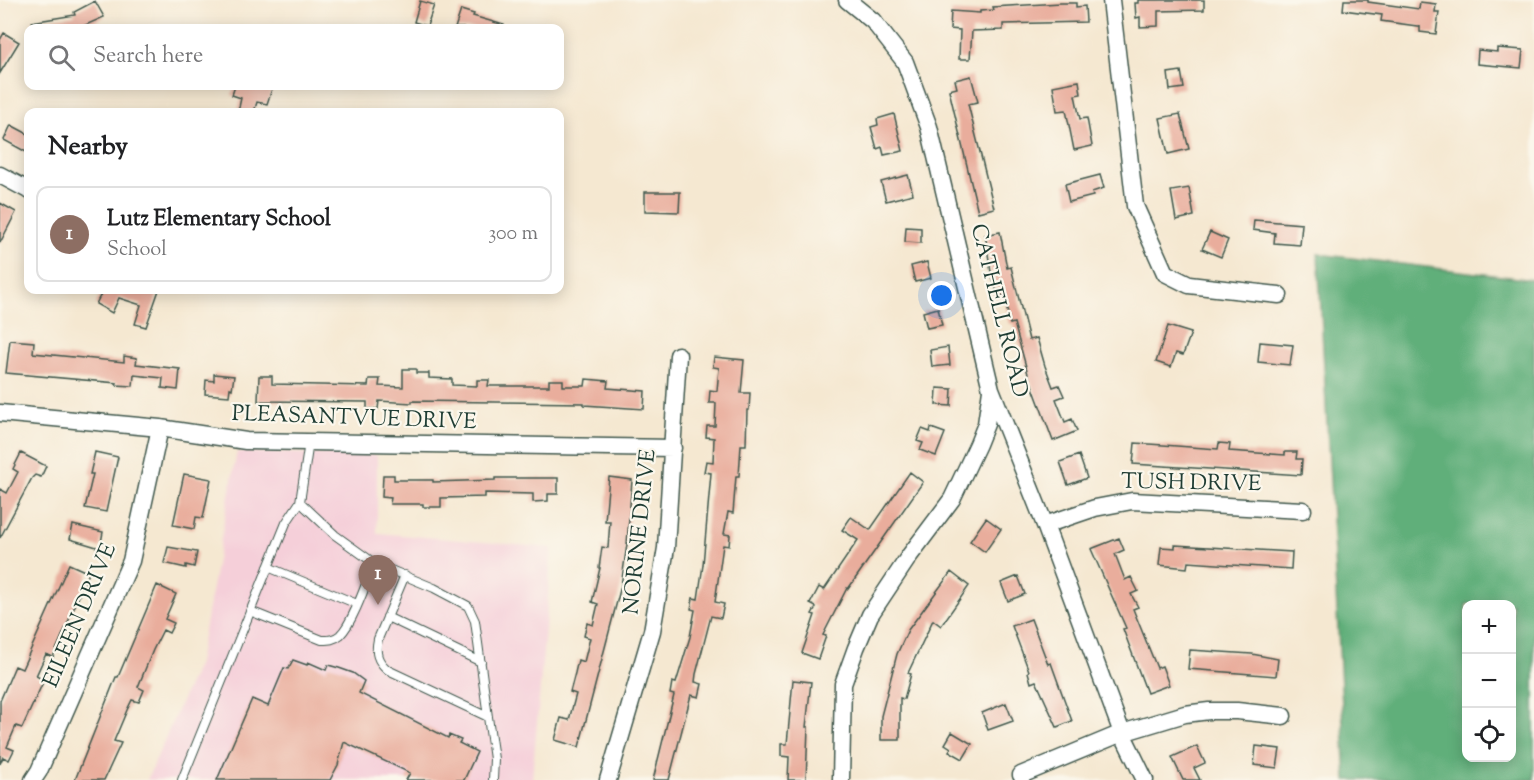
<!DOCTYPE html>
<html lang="en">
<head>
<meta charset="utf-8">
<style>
	:root { --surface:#fff; --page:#f2f2f2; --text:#202124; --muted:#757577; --line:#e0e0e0; --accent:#0f766e }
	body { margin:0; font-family:"Sorts Mill Goudy",serif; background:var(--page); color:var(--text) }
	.controls { position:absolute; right:18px; bottom:18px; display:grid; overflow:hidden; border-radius:12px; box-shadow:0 3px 15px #0003 }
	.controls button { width:54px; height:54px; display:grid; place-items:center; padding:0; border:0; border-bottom:2px solid var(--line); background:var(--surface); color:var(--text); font:30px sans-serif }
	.you { position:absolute; left:942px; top:296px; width:21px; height:21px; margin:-15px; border:4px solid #fff; border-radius:50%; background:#1a73e8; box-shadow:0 0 0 9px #1a73e833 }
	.badge { display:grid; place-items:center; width:39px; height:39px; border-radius:50%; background:var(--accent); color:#fff; font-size:20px; font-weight:700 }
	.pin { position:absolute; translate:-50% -50px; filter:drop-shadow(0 2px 3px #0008) }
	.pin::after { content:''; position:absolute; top:32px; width:21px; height:18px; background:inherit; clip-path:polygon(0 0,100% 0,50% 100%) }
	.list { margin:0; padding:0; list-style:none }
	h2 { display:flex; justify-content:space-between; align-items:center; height:78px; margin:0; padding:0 24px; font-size:26px }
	h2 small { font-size:20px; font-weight:400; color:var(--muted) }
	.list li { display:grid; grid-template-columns:39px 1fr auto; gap:18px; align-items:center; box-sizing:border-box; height:96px; margin:0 12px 12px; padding:0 12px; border:2px solid var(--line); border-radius:12px }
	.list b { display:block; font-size:22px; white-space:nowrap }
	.list p { margin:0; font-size:20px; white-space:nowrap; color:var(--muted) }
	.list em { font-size:20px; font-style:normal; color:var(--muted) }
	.icon { flex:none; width:33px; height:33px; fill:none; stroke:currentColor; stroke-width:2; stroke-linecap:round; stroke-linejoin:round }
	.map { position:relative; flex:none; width:1534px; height:780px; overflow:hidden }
	.search { position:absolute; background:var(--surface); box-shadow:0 3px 15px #0003; left:24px; top:24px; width:540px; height:66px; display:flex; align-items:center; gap:15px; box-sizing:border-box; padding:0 21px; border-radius:12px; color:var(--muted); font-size:22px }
	.panel { position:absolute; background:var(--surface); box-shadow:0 3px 15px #0003; left:24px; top:108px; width:540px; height:186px; border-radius:12px }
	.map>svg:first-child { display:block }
	.built { fill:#f5cfd9 }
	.forest { fill:#60af7a; stroke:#407657; stroke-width:1.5; fill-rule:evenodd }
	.building { fill:#e9ad9c }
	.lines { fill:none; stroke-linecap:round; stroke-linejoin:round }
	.service-casing { stroke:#3f574c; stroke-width:10 }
	.minor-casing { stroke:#3f574c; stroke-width:19 }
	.service { stroke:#fff; stroke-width:8 }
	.minor { stroke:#fff; stroke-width:16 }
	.labels { text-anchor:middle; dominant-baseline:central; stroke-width:4.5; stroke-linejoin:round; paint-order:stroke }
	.street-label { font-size:22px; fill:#1f3d34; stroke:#fbf7ec }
</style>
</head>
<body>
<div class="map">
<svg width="1534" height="780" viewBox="0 0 1534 780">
	<rect width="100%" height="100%" fill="#fbf7ec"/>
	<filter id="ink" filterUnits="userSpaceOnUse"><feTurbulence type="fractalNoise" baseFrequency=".0167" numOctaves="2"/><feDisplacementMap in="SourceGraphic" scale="12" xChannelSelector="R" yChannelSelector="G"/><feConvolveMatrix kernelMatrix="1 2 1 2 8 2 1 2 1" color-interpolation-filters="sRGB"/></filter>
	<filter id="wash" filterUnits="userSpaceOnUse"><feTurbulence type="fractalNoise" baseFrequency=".008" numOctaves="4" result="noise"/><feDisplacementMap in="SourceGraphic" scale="24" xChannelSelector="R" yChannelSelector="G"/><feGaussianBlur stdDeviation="1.35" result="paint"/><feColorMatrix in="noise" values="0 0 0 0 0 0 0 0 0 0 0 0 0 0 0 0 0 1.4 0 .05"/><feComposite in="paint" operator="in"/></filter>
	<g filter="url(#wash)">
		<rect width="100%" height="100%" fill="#f5e8d1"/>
		<path class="built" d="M 237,452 L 377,455 L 377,533 L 552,548 L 532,780 L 147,780 L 198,663 Z"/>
		<path class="forest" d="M 1318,254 L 1534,280 L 1534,780 L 1346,780 ZM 1466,604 L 1512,604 L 1512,758 L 1466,758 Z"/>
		<g id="blocks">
			<path class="building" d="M 1138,0 L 1204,0 L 1204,10 L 1158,11 L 1158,26 L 1140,27 L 1140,17 L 1136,18 L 1135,3 L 1138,3 Z
				M 1344,0 L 1368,0 L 1368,2 L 1419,9 L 1420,2 L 1436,4 L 1435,12 L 1439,12 L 1436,34 L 1420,32 L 1420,26 L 1417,26 L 1381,21 L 1382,15 L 1343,10 Z
				M 95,1 L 104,17 L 79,28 L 32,28 L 32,22 L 75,15 L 74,12 Z
				M 420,1 L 434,5 L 427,26 L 414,22 Z
				M 1061,3 L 1076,3 L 1076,7 L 1085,6 L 1086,22 L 1003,24 L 1003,30 L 972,31 L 970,59 L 959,59 L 960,30 L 950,29 L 951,11 L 980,13 L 980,11 L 994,10 L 993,7 Z
				M 461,10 L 474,14 L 473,16 L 504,25 L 504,28 L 455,28 Z
				M 4,33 L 19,42 L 0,73 L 0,40 Z
				M 1497,48 L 1523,50 L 1521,68 L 1477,64 L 1478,50 L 1497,52 Z
				M 1181,71 L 1184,88 L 1170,90 L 1168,73 Z
				M 971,76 L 978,102 L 968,104 L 994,208 L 978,212 L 949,90 L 957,88 L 955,80 Z
				M 1079,81 L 1081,94 L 1075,95 L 1080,119 L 1087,118 L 1092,146 L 1074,150 L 1066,110 L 1057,111 L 1053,86 Z
				M 235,86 L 273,86 L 267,104 L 257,102 L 254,112 L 238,112 L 241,98 L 232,95 Z
				M 894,114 L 903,151 L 884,155 L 882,147 L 877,149 L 871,127 L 878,125 L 877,119 Z
				M 1180,114 L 1189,149 L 1168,154 L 1160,118 Z
				M 11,125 L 28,134 L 28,153 L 4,140 Z
				M 908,175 L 913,194 L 886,201 L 881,182 Z
				M 1100,175 L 1104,188 L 1092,192 L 1093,196 L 1069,202 L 1065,184 Z
				M 1189,188 L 1194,216 L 1176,220 L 1171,191 Z
				M 645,192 L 680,192 L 679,212 L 645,211 Z
				M 0,203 L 16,212 L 0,243 Z
				M 1254,220 L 1302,224 L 1300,245 L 1274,243 L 1275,233 L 1253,230 Z
				M 906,227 L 921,228 L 921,243 L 905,242 Z
				M 1000,232 L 1007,268 L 1011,267 L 1029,340 L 1037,338 L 1045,366 L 1053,387 L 1059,385 L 1064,396 L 1056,399 L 1065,422 L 1072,419 L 1077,431 L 1053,441 L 1028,374 L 1014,323 L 1010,324 L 1004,295 L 998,297 L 991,272 L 987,248 L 991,247 L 987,246 L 985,235 Z
				M 1210,232 L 1228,240 L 1221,257 L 1202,249 Z
				M 927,262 L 931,278 L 915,282 L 911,266 Z
				M 100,290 L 159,290 L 146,327 L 135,324 L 141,305 L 119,298 L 112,313 L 96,304 L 102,292 Z
				M 938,308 L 942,325 L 927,328 L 923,312 Z
				M 1168,326 L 1191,333 L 1183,355 L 1176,353 L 1171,367 L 1156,362 Z
				M 10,340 L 34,342 L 33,353 L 124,362 L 124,356 L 137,358 L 136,364 L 180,369 L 178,390 L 162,388 L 163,378 L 134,375 L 133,386 L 116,385 L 117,383 L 6,373 Z
				M 1260,342 L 1293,345 L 1290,365 L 1258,362 Z
				M 948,347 L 950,365 L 932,367 L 930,350 Z
				M 714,357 L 744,360 L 741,393 L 750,393 L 749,410 L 747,410 L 746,445 L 741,445 L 739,476 L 736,476 L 733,513 L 728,512 L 724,534 L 730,535 L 729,546 L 723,545 L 715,602 L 724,604 L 721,618 L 711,616 L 696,674 L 695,682 L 702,684 L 699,697 L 691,695 L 669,780 L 653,780 L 674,695 L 670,694 L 672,682 L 676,683 L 690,637 L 695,610 L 691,609 L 693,598 L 698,599 L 703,565 L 711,473 L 704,472 L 706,461 L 713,462 L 714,438 L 706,437 L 707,426 L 715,426 L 716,403 L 709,403 L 710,390 L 717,391 L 719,368 L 713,367 Z
				M 403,369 L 416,369 L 416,373 L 429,373 L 429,378 L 452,379 L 452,385 L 477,386 L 477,380 L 489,380 L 488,386 L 549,386 L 549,380 L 563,380 L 563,386 L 585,386 L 586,379 L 608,381 L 607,388 L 645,391 L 644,409 L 584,405 L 584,403 L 412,401 L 412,403 L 379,401 L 378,409 L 367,409 L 367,402 L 258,401 L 259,376 L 272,376 L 272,384 L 368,386 L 369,379 L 380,379 L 379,386 L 403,387 Z
				M 214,374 L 234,376 L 232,389 L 230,388 L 229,396 L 205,394 L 206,380 L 214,381 Z
				M 937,388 L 952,389 L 951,406 L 936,405 Z
				M 931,428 L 945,433 L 936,456 L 920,450 L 923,443 L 917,441 L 922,429 L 930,432 Z
				M 1135,443 L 1218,449 L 1219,443 L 1230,444 L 1229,451 L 1285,455 L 1285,452 L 1297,452 L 1296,459 L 1302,459 L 1301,475 L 1133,464 Z
				M 95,452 L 118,457 L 106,512 L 85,508 L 93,474 L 90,474 Z
				M 21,453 L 46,466 L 41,477 L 35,475 L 32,478 L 0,538 L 0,489 L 7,493 L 18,472 L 13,469 Z
				M 1079,455 L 1087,478 L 1068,485 L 1060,462 Z
				M 910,472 L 923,482 L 848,589 L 847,588 L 823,635 L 826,636 L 818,659 L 802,653 L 815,615 L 812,614 L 816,607 L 810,604 L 819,587 L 824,590 L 858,540 L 842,530 L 851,517 L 870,530 Z
				M 184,474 L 211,479 L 203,518 L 196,517 L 194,529 L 173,525 Z
				M 383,475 L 394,475 L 394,480 L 433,480 L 433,482 L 495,480 L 495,478 L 558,478 L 558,494 L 548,494 L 548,501 L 533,502 L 533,494 L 485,493 L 485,497 L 441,498 L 441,507 L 423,507 L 423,504 L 390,504 L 391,498 L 382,497 Z
				M 609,477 L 632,480 L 627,544 L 621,586 L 579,747 L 555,740 L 561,718 L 569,720 L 576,694 L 570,692 L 575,673 L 578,660 L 584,662 L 590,638 L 584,636 L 587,623 L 593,625 L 598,604 L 592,602 L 600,568 L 599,568 L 602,547 L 608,548 L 610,521 L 605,521 Z
				M 986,518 L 1001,529 L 985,552 L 970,541 Z
				M 73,525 L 103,532 L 100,548 L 70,539 Z
				M 1119,538 L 1124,550 L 1115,554 L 1125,580 L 1131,577 L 1138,591 L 1131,594 L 1138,607 L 1133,609 L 1157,668 L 1162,666 L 1169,685 L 1147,693 L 1123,629 L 1126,628 L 1091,549 Z
				M 1175,545 L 1292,552 L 1291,569 L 1188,562 L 1187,568 L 1159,565 L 1161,547 L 1175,548 Z
				M 168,547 L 197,552 L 194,567 L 186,565 L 186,568 L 164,563 Z
				M 69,564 L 89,573 L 53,657 L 46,654 L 36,676 L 44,680 L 22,728 L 16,726 L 7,747 L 14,750 L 9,760 L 3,757 L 0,764 L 0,701 L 15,666 L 22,669 Z
				M 951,572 L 969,586 L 941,626 L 933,620 L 908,673 L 911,674 L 904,699 L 900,698 L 900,740 L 881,740 L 881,716 L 897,654 L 908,630 Z
				M 1018,576 L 1025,594 L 1008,601 L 1001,583 Z
				M 157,585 L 176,594 L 165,619 L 174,623 L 169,633 L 163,630 L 153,650 L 138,687 L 144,690 L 139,702 L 132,700 L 127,710 L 114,741 L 121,743 L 104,780 L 75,780 L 116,677 L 118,677 Z
				M 1031,619 L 1048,664 L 1051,663 L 1072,721 L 1057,727 L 1036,681 L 1031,683 L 1028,672 L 1029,671 L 1012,626 Z
				M 1190,650 L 1252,654 L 1278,659 L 1276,676 L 1188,669 Z
				M 293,660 L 307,665 L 308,662 L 326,670 L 328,665 L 339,668 L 353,673 L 364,681 L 359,693 L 448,738 L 449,735 L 461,740 L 459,743 L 477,752 L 464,780 L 406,780 L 410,773 L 344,742 L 338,765 L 330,780 L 217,780 L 252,699 L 268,706 L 284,668 L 288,669 Z
				M 793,680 L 811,682 L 806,727 L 808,727 L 806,780 L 788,780 L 789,757 L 781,756 L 781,744 L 787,744 Z
				M 1006,703 L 1013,721 L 988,730 L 982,713 Z
				M 952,732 L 972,744 L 963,759 L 949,751 L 951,748 L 945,744 Z
				M 1197,746 L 1205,763 L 1194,768 L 1200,780 L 1183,780 L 1172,757 Z
				M 1256,746 L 1280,749 L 1277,768 L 1254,765 Z"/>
		</g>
	</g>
	<g filter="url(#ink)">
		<use href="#blocks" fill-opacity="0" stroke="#3f574c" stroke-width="1.5"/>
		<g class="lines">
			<defs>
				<path id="service" d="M 300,502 L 335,535 L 374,563 L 434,588 L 468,606 L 475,621 L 488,717 L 388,670 C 377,661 375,653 378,639 L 405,575
					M 268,567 L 357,604
					M 250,611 L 322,640 C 329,640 334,640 340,635 C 353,623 367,581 374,563
					M 387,617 L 481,662
					M 488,717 L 494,759 L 493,780
					M 182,780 L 286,523 L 300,502 L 309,442"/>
				<path id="minor" d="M 847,0 L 873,21 L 905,62 L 929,127 L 991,389 L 1045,525 L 1122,733 L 1145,780
					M 1111,0 L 1135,206 L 1165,273 L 1189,285 L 1279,295
					M 0,175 L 28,190
					M 0,413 L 160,428 L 246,441 L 673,448
					M 1045,525 L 1095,508 L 1132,501 L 1303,510
					M 1021,775 L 1122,733 L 1185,714 L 1209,711 L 1237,711 L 1283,716
					M 33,780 L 39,771 L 131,561 L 160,428
					M 608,780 L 652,631 L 666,548 L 678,355
					M 841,780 L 843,684 L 856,648 L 870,615 L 910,555 L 952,499 L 978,444 L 986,424 L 991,390"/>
			</defs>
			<use href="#service" class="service-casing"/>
			<use href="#minor" class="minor-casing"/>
			<use href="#service" class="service"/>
			<use href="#minor" class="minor"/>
		</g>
	</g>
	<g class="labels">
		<g class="street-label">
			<text transform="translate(998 311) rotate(76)">CATHELL ROAD</text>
			<text transform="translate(354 419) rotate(2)">PLEASANTVUE DRIVE</text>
			<text transform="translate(1191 484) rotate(1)">TUSH DRIVE</text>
			<text transform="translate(641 532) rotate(-84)">NORINE DRIVE</text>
			<text transform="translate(81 616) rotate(-67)">EILEEN DRIVE</text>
		</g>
	</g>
</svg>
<div class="controls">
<button>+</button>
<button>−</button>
<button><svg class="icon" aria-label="locate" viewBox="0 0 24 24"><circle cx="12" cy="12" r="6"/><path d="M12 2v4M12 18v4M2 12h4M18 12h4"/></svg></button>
</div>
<div class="you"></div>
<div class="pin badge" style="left:378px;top:605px;background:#8d6e63">1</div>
<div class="search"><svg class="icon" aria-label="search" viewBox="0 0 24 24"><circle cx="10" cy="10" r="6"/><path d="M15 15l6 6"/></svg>Search here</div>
<section class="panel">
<h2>Nearby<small></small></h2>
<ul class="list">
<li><span class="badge" style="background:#8d6e63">1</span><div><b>Lutz Elementary School</b><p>School</p></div><em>300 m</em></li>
</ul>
</section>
</div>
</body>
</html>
